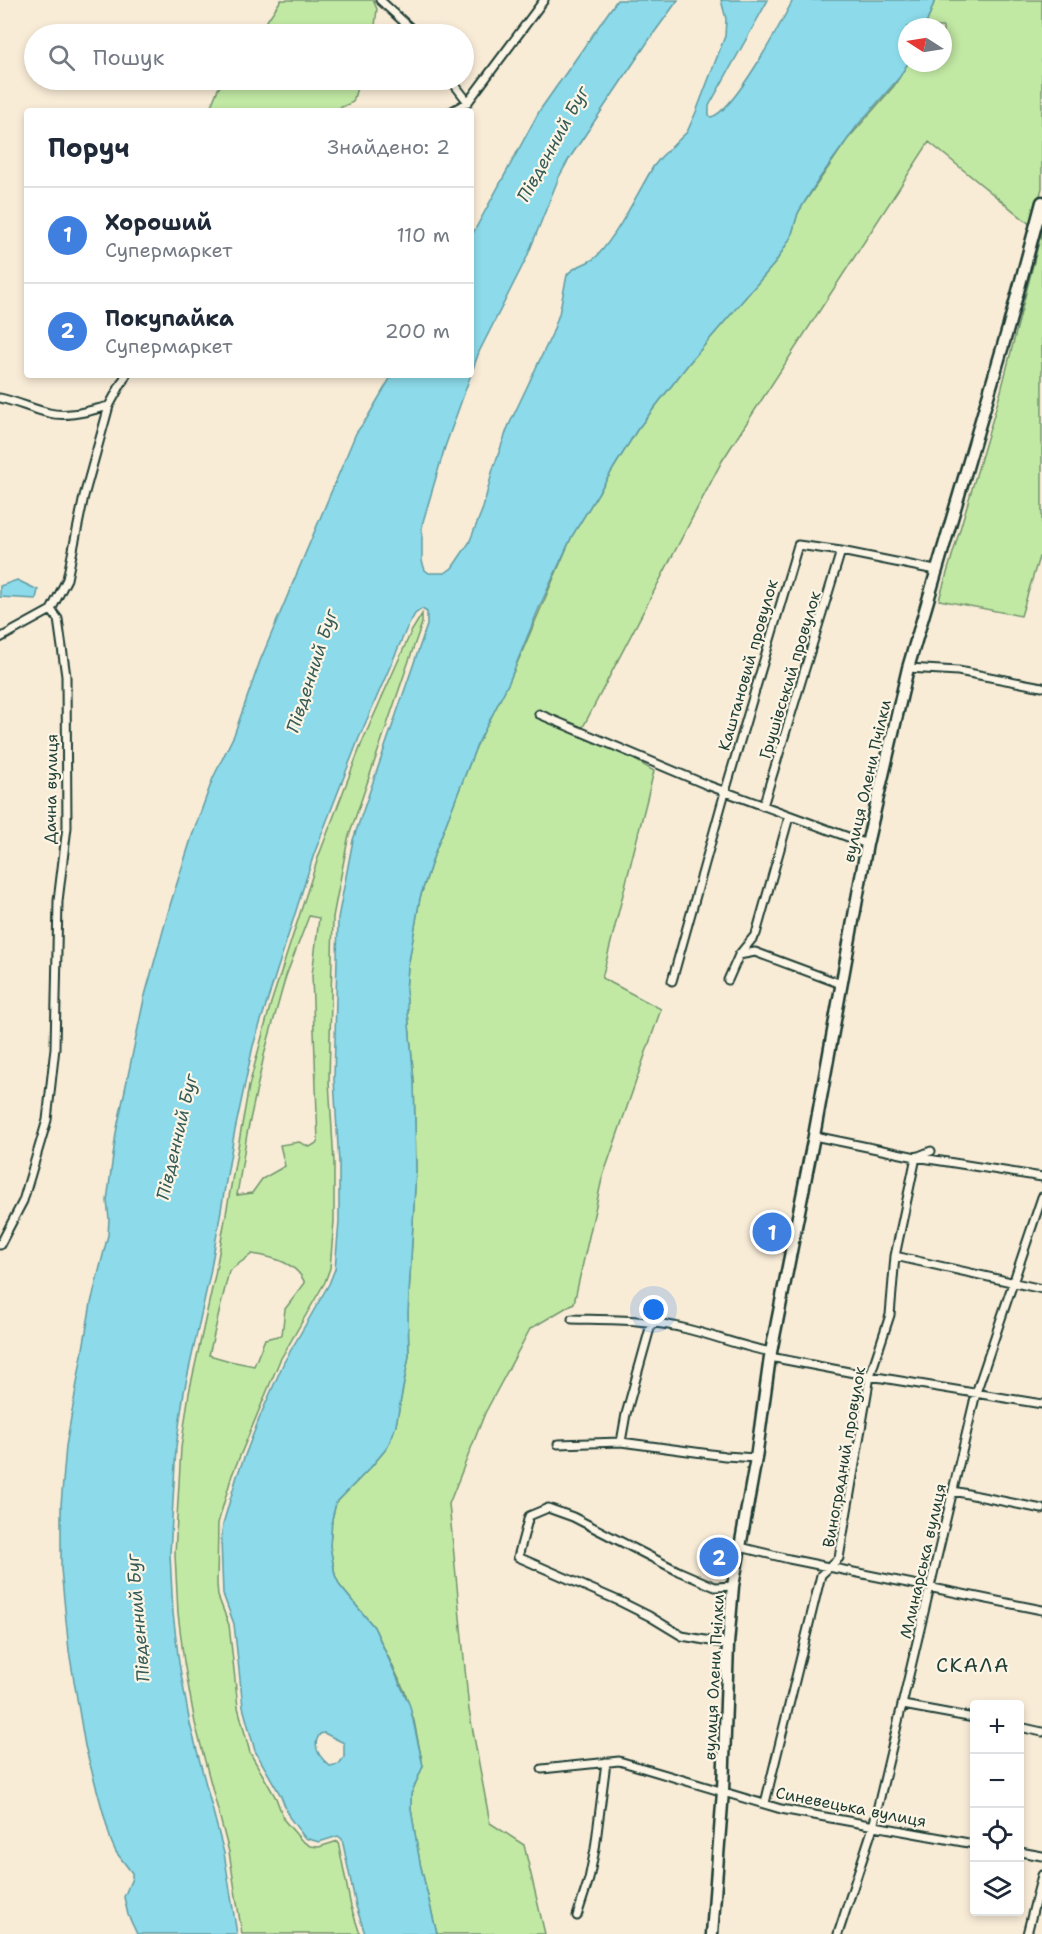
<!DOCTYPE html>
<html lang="uk">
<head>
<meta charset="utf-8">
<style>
	:root { --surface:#fff; --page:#f2f2f3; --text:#1f2937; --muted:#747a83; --line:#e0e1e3; --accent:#c8321e }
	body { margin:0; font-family:"Shantell Sans",sans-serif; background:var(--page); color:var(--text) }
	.controls { position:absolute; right:18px; bottom:18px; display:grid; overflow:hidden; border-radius:6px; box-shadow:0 3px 9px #0003 }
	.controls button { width:54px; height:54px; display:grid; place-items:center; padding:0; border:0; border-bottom:2px solid var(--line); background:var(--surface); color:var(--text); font:30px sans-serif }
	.compass { position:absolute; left:898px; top:18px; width:54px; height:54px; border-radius:50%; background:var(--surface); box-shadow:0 3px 9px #0003; rotate:282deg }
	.you { position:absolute; left:654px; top:1310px; width:21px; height:21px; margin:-15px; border:4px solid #fff; border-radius:50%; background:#1a73e8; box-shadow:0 0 0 9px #1a73e833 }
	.badge { display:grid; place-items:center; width:39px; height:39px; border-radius:50%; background:var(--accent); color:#fff; font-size:20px; font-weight:700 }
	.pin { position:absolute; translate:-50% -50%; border:3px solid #fff; box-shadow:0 2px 6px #0006 }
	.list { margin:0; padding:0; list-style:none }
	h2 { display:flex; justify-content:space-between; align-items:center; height:78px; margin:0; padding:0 24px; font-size:26px }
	h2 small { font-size:20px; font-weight:400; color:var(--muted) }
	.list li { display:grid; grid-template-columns:39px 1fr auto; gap:18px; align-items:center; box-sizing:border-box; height:96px; padding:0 24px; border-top:2px solid var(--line) }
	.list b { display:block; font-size:22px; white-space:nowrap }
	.list p { margin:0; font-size:20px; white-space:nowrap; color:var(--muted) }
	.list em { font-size:20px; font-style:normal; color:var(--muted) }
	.icon { flex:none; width:33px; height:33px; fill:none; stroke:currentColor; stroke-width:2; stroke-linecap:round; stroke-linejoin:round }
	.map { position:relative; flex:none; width:1042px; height:1934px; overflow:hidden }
	.search { position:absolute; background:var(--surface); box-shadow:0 3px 9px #0003; left:24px; top:24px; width:450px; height:66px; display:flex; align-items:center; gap:15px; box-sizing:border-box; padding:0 21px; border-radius:33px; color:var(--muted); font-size:22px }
	.panel { position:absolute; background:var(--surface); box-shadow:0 3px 9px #0003; left:24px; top:108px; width:450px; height:270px; border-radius:6px }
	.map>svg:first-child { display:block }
	.green { fill:#c2e9a4; stroke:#70936c; stroke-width:1.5; fill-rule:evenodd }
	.water { fill:#8cdaea; stroke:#609ba1; stroke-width:1.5; fill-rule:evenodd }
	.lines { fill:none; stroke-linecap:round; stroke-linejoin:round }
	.street-casing { stroke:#1f3d34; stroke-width:11 }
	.secondary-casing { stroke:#1f3d34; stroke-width:15 }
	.street { stroke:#fcf5e5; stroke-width:7 }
	.secondary { stroke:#fcf5e5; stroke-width:10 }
	.labels { text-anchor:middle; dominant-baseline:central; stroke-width:4.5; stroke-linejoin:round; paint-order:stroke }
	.street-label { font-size:16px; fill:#1f3d34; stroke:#fcf5e5 }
	.water-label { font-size:18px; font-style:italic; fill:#355c58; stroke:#fcf5e5 }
	.quarter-label { font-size:20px; letter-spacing:1.5px; fill:#1f3d34; stroke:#fcf5e5 }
</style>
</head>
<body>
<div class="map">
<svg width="1042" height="1934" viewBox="0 0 1042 1934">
	<rect width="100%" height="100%" fill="#f9ecd7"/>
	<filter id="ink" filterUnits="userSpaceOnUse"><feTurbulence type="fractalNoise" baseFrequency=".0167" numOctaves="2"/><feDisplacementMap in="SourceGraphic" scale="12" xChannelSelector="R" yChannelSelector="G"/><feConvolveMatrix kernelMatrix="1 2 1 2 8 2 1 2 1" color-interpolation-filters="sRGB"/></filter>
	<g filter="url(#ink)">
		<path class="green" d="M 281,0 L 373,0 L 377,9 L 374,34 L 258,34 Z
			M 935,0 L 1042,0 L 1042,188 L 1032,226 L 929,142 L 722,461 L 582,729 L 654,771 L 602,978 L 661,1009 L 602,1179 L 574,1303 L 530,1329 L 485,1413 L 449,1504 L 469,1710 L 490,1823 L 524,1845 L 545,1934 L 437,1934 L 420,1863 L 411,1809 L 411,1794 L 423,1766 L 414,1721 L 405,1692 L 374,1627 L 340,1586 L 335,1575 L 330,1546 L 332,1519 L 336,1503 L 371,1467 L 386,1449 L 391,1439 L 396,1425 L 409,1356 L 408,1313 L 416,1169 L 414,1081 L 406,990 L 408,967 L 420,898 L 435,852 L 476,747 L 509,682 L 572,536 L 637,430 L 690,362 L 775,263 L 791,237 L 798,213 L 804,203 L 847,140 L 894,86 L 908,63 L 943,63 L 943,27 L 925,27 Z
			M 225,80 L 359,80 L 353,102 L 333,111 L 209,111 L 218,89 Z
			M 1042,230 L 1042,558 L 1039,557 L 1021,616 L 939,600 L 1001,391 Z
			M 422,614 L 422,623 L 415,643 L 348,839 L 333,917 L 329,1081 L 334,1163 L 334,1221 L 330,1268 L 325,1282 L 280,1360 L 232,1475 L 218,1523 L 217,1584 L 218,1596 L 229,1625 L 238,1707 L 250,1753 L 276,1798 L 284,1820 L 302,1841 L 310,1846 L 319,1847 L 338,1841 L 351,1907 L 360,1934 L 242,1934 L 229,1852 L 195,1723 L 184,1662 L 178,1613 L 175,1554 L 181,1448 L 189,1393 L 215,1275 L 249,1086 L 271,1003 L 319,855 L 363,740 L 411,632 ZM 309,916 L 319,918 L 312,975 L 318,1142 L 310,1147 L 299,1142 L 280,1145 L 285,1166 L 262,1179 L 252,1193 L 237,1195 L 247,1134 L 265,1051 L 286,976 ZM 252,1254 C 272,1257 296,1262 305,1283 L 285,1309 L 282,1335 L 265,1339 L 254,1366 L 230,1361 L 209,1355 L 229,1271 Z"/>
		<path class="water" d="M 617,0 L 678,0 L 651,37 L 569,159 L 559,177 L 527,257 L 479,352 L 445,447 L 422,525 L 422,561 L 425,570 L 429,573 L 445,573 L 452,568 L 469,543 L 483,508 L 493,469 L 508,427 L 552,334 L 559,314 L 567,275 C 575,264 589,265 598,255 C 620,230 636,196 653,167 L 661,157 L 687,132 L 696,112 L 725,36 L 726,19 L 721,0 L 768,0 L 709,106 L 709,115 L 711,117 C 734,112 781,23 793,0 L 935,0 L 925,27 L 907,27 L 908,63 L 899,78 L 857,126 L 819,179 L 804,203 L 798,213 L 791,237 L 775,263 L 690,362 L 637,430 L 572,536 L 539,608 L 509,682 L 476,747 L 435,852 L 420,898 L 408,967 L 406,990 L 414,1081 L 416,1169 L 408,1313 L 409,1356 L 396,1425 L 391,1439 L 386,1449 L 371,1467 L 336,1503 L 332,1519 L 330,1546 L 335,1575 L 340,1586 L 374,1627 L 410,1706 L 423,1766 L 411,1794 L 411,1809 L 420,1863 L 437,1934 L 365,1934 L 356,1906 L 342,1839 L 338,1836 L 319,1842 L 305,1838 L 289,1817 L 281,1796 L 255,1751 L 243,1707 L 234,1624 L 223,1594 L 221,1540 L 223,1524 L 237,1476 L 261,1414 L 284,1362 L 329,1284 L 335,1269 L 339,1222 L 339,1163 L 334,1080 L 338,918 L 353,840 L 427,625 L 427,612 L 422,609 L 415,614 L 406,630 L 359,738 L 314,854 L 253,1046 L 234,1135 L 210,1274 L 184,1392 L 176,1447 L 170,1554 L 173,1613 L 179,1663 L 190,1724 L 224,1853 L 237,1934 L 137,1934 L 128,1915 L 124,1897 L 132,1878 L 132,1873 L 116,1852 L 111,1841 L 85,1746 L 69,1651 L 61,1569 L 61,1505 L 66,1446 L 91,1303 L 108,1235 L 109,1219 L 107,1201 L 116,1133 L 144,999 L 171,902 L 192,836 L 213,778 L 234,735 L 260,661 L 356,433 L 367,418 L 392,375 L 471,375 L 471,237 L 540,110 ZM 324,1733 L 344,1743 L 344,1757 L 339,1764 L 330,1766 C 320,1758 311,1746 320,1734 Z
			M 17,580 L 38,590 L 36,599 L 0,597 L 0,586 Z"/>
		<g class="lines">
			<defs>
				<path id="street" d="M 380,0 L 417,34
					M 451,80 L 468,102
					M 452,111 L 468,102 L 544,0
					M 0,398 C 17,402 33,409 49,413 C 68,418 91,410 109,406
					M 51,610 L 67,579 L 84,496 L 109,406 L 126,375
					M 0,638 L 51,610
					M 908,668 L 958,671 L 1042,687
					M 539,714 L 707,785 L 867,844
					M 763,806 L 841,551
					M 739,955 L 755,952 L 841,984
					M 728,980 L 739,955 L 756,934 L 789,817
					M 672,981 L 725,792 L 798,545 L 841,551 L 935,570
					M 814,1136 L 916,1157 L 1042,1177
					M 0,1245 L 23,1201 L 47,1120 L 55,1048 L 58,901 L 67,827 L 66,676 L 58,619 L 51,610
					M 895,1256 L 1042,1289
					M 572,1319 C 611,1320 649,1319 687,1329 C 716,1336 742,1347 772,1352
					M 770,1357 L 870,1376 L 1042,1404
					M 621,1442 L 626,1414 L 652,1321
					M 558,1444 L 621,1442 L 725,1456 L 756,1458
					M 953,1491 L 1042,1509
					M 740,1547 L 789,1559 L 1042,1610
					M 728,1644 L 682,1636 L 649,1616 L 619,1601 L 518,1557 L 529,1516 L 548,1508 L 573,1517 L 678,1571 L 715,1587 L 733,1586
					M 903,1705 L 974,1718
					M 1020,1727 L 1042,1732
					M 542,1769 L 619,1761 L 781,1809 L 974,1844
					M 765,1803 L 821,1575 L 839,1558 L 870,1376 L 890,1315 L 895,1256 L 916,1157 L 931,1151
					M 1020,1852 L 1042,1856
					M 577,1916 L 589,1879 L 595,1849 L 606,1762
					M 838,1934 L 873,1827 L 976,1393 L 1042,1197
					M 1027,1934 L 1042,1875"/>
				<path id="secondary" d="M 712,1934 L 723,1791 L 728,1644 L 733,1586 L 756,1458 L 770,1357 L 814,1136 L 867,844 L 908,668 L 1009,325 L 1042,202"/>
			</defs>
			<use href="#street" class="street-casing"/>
			<use href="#secondary" class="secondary-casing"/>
			<use href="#street" class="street"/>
			<use href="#secondary" class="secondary"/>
		</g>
	</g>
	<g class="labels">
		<g class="street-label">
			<text transform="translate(748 665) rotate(-74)">Каштановий провулок</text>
			<text transform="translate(790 675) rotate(-73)">Грушівський провулок</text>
			<text transform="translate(867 781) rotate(-77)">вулиця Олени Пчілки</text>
			<text transform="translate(51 789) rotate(-89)">Дачна вулиця</text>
			<text transform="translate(844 1457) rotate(-80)">Виноградний провулок</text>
			<text transform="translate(923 1561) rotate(-77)">Млинарська вулиця</text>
			<text transform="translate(714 1677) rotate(-87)">вулиця Олени Пчілки</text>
			<text transform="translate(851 1807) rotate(11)">Синевецька вулиця</text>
		</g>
		<g class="water-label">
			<text transform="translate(553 144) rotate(-61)">Південний Буг</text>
			<text transform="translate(312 671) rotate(-72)">Південний Буг</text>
			<text transform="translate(177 1137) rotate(-77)">Південний Буг</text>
			<text transform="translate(138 1618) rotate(-95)">Південний Буг</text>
		</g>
		<g class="quarter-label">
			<text x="973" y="1665">СКАЛА</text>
		</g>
	</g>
</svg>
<div class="controls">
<button>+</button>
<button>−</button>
<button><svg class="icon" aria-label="locate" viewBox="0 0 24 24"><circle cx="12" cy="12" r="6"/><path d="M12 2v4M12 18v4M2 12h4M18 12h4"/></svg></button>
<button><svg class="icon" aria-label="layers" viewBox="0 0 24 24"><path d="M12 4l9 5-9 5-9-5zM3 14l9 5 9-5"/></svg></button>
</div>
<svg class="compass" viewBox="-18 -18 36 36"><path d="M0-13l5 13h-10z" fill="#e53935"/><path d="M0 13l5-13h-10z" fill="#747a83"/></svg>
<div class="you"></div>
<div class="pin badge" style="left:772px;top:1232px;background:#3f7fe0">1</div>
<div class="pin badge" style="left:719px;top:1557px;background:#3f7fe0">2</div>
<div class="search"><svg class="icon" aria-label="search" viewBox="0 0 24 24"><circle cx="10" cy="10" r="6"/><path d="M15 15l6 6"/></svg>Пошук</div>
<section class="panel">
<h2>Поруч<small>Знайдено: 2</small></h2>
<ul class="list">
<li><span class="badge" style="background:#3f7fe0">1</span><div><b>Хороший</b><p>Супермаркет</p></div><em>110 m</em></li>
<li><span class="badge" style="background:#3f7fe0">2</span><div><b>Покупайка</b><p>Супермаркет</p></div><em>200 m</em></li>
</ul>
</section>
</div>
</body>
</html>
